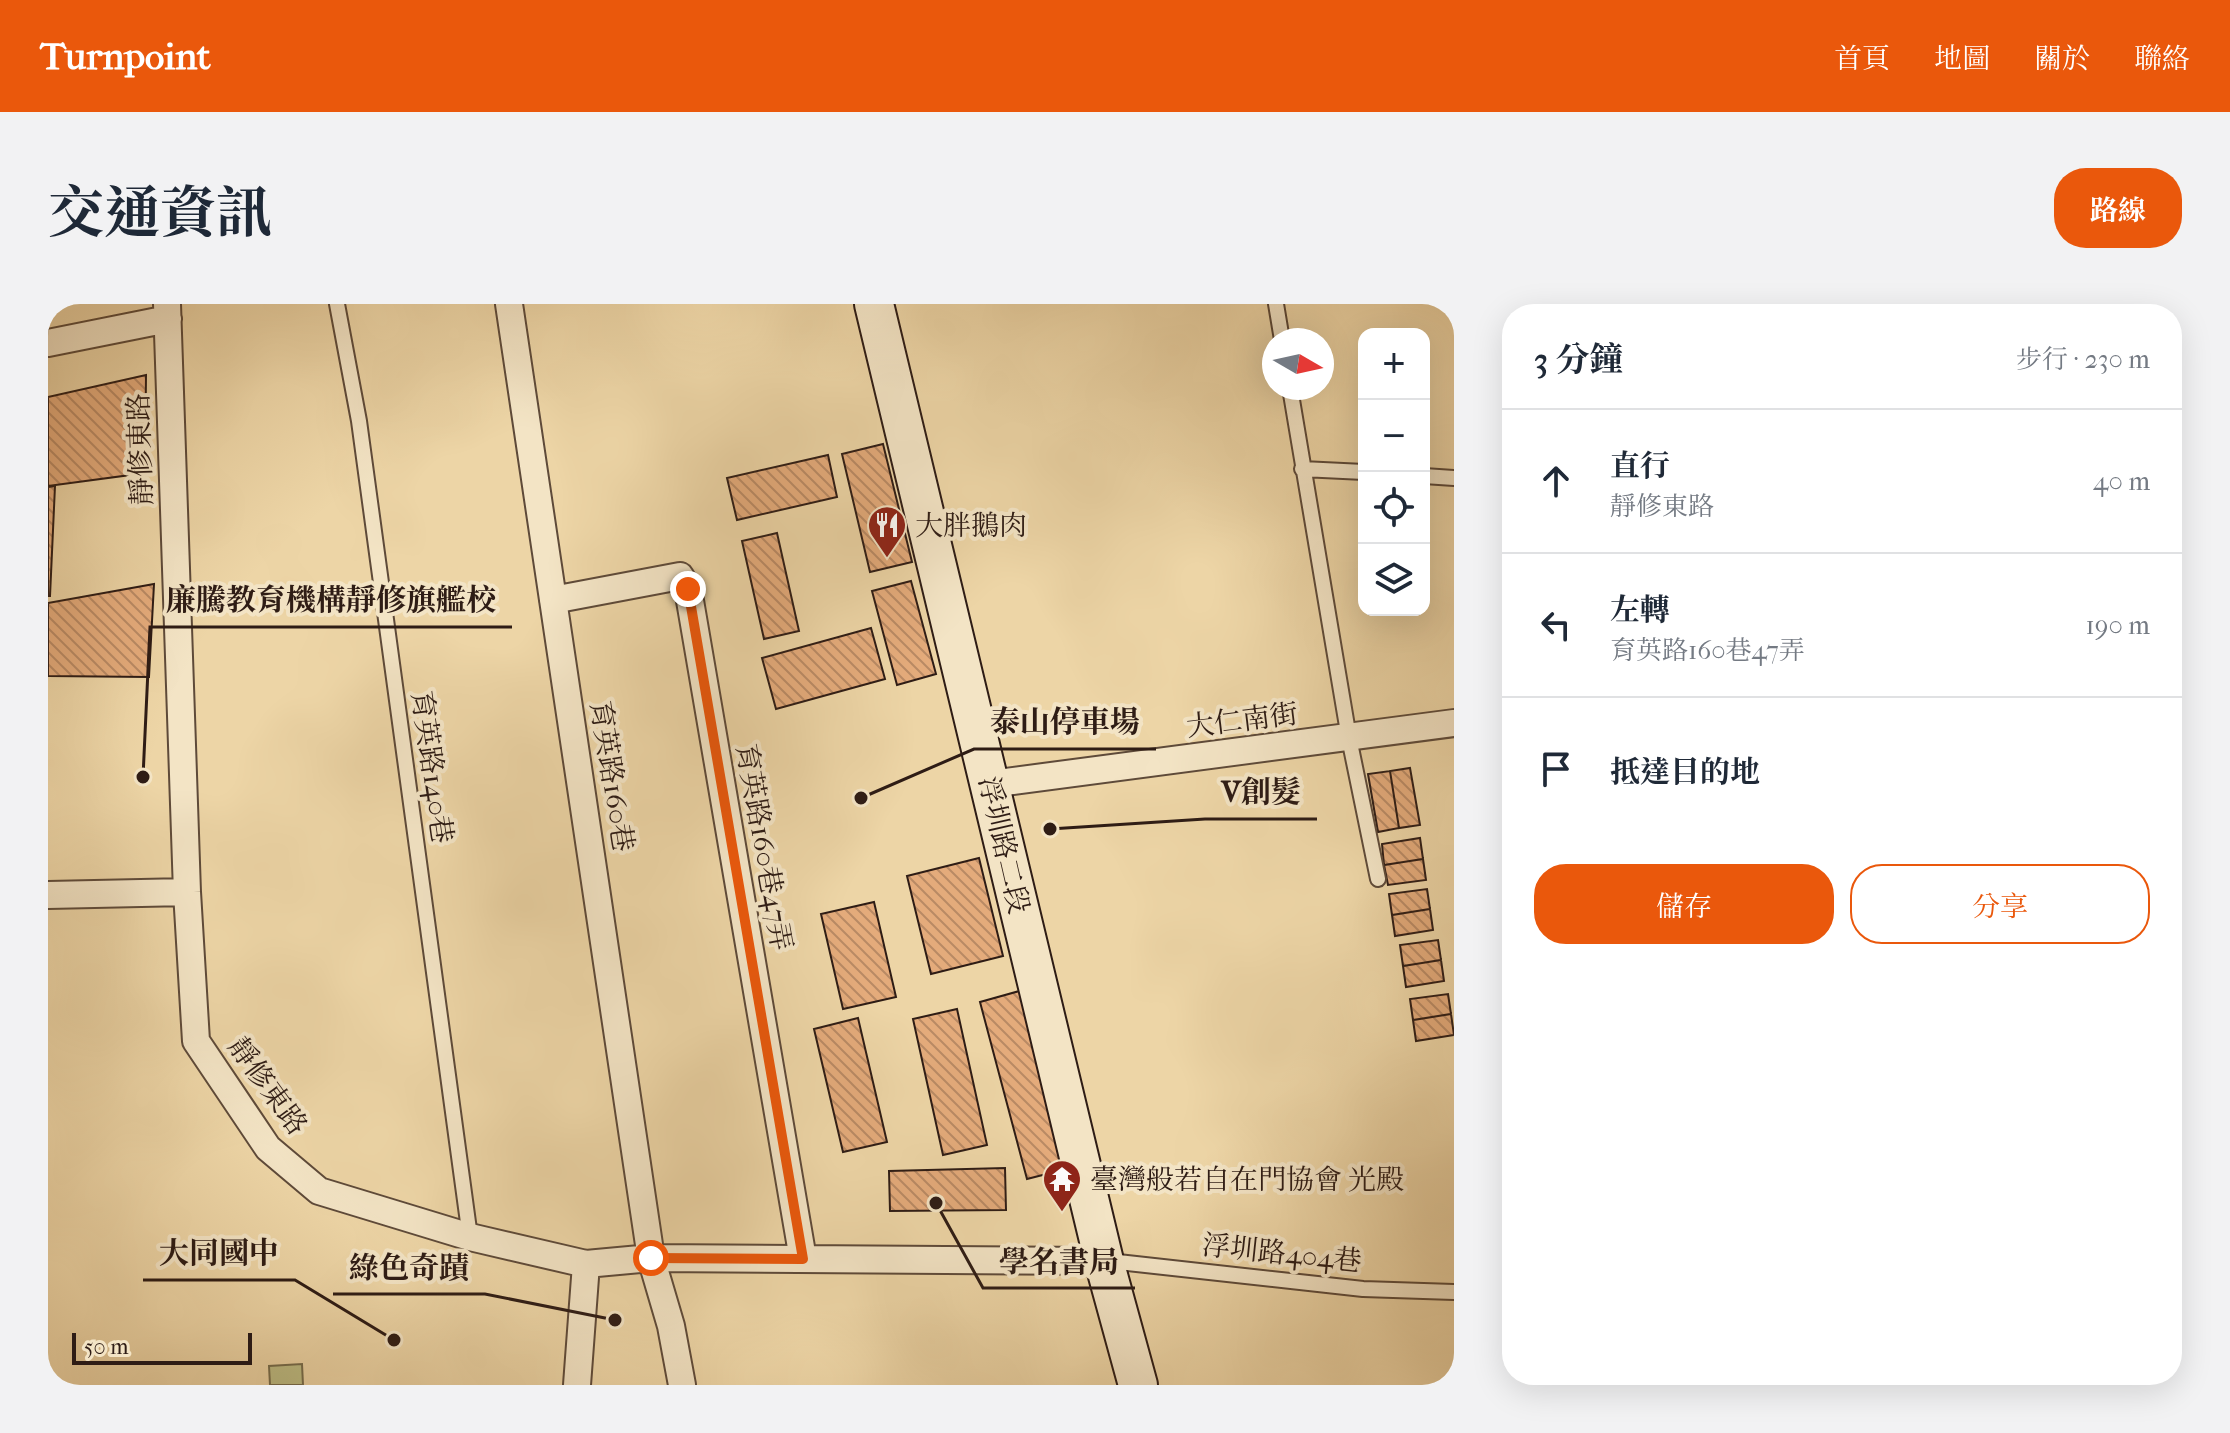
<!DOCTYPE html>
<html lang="zh-TW">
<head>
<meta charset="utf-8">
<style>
	:root { --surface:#fff; --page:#f2f2f3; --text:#1f2937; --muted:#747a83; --line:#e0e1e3; --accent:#ea580c }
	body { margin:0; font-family:"IM FELL French Canon","Noto Serif TC",serif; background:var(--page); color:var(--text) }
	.controls { position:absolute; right:24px; top:24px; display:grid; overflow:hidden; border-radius:16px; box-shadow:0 8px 32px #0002 }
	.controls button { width:72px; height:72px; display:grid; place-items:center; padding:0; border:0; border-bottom:2px solid var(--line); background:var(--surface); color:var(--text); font:40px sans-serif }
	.compass { position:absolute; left:1214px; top:24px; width:72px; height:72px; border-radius:50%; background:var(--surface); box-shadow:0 8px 32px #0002; rotate:99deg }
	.scale { position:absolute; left:24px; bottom:20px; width:180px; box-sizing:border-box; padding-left:8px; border:4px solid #2e1c15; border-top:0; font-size:22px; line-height:28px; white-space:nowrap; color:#2e1c15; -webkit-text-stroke:6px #f3e4c5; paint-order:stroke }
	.stop { position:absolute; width:24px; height:24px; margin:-18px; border:6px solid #ea580c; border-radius:50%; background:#fff }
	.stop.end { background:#ea580c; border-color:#fff; box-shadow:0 2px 8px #0008 }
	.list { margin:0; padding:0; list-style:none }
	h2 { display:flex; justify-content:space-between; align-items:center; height:104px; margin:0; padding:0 32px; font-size:34px }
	h2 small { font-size:26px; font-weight:400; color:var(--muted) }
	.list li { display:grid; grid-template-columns:52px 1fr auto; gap:24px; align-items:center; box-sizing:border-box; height:144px; padding:0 32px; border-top:2px solid var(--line) }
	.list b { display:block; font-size:30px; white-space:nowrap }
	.list p { margin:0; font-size:26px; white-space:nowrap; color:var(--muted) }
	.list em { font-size:26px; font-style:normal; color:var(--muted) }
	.actions { display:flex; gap:16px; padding:24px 32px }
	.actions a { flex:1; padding:18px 0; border:2px solid var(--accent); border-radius:32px; text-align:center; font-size:28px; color:var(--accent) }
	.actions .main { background:var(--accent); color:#fff }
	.icon { flex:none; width:44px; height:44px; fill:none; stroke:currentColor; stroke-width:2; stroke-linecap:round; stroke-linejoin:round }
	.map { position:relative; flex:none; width:1406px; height:1081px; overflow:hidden; border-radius:32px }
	header { display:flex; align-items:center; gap:48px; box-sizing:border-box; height:112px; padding:0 40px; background:var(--accent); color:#fff }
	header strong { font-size:38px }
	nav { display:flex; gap:44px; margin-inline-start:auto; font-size:28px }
	.intro { display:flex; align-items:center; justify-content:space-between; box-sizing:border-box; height:192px; padding:0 48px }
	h1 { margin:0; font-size:56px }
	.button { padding:20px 36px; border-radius:32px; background:var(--accent); color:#fff; font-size:28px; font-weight:700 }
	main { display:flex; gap:48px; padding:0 48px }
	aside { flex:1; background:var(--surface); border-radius:32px; box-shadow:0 8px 32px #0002 }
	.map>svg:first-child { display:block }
	.grass { fill:#bcbc84; stroke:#756c4c; stroke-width:2 }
	.building { fill:url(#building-back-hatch); stroke:#2e1c15; stroke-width:2 }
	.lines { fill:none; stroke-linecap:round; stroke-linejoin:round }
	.lane-casing { stroke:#5e4a39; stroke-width:18 }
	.street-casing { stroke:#5e4a39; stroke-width:30 }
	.secondary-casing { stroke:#2e1c15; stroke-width:42 }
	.lane { stroke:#f3e4c5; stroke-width:14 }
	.street { stroke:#f3e4c5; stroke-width:26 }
	.secondary { stroke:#f3e4c5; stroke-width:38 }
	.route { stroke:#ea580c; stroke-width:10 }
	.labels { text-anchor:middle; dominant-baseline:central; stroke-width:8; stroke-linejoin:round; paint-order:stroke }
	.street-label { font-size:28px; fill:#2e1c15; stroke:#f3e4c5 }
	.poi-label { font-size:28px; fill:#2e1c15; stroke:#f3e4c5; text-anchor:start }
	.leader { fill:none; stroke:#2e1c15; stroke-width:3 }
	.callout-dot { fill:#2e1c15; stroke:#f3e4c5; stroke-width:3 }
	.callout-label { font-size:30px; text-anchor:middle; font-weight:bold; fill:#2e1c15; stroke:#f3e4c5; stroke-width:8; stroke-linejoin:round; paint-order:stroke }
</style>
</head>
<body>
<header>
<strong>Turnpoint</strong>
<nav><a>首頁</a><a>地圖</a><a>關於</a><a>聯絡</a></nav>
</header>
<div class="intro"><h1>交通資訊</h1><a class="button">路線</a></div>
<main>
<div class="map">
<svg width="1406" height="1081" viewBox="0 0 1406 1081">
	<defs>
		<pattern id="building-back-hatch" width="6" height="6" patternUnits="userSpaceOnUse" patternTransform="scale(2)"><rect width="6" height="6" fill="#e4ab7b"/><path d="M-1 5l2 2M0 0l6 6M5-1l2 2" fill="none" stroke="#b98a64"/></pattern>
	</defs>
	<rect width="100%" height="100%" fill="#edd5a6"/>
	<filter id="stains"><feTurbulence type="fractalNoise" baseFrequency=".0025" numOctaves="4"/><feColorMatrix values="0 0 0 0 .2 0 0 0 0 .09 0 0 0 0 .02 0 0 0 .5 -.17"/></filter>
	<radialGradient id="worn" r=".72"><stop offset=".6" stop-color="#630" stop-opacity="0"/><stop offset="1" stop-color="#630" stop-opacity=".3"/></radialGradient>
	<path class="grass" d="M 254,1060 L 255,1081 L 222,1081 L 221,1062 Z"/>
	<path class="building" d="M 98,71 L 97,169 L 0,182 L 0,93 Z
		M 835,140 L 864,258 L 822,268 L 794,150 Z
		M 780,151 L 789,193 L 689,216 L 679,174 Z
		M 7,182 L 2,292 L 0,292 L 0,183 Z
		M 729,229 L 751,327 L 716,335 L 694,237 Z
		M 863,277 L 888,370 L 849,381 L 824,287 Z
		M 106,280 L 101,373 L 0,372 L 0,299 Z
		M 823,324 L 837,375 L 728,405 L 714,354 Z
		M 1362,464 L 1372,521 L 1351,524 L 1342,467 Z
		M 1342,467 L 1351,524 L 1330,528 L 1320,470 Z
		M 1372,534 L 1375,555 L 1336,561 L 1334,540 Z
		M 931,554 L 955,652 L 883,670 L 859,572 Z
		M 1375,555 L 1378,576 L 1340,581 L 1336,561 Z
		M 1379,585 L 1382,605 L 1344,611 L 1341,590 Z
		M 826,598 L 848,693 L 795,705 L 773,610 Z
		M 1382,605 L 1385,626 L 1347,632 L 1344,611 Z
		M 1390,636 L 1393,656 L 1355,662 L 1352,641 Z
		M 1393,656 L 1396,677 L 1358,683 L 1355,662 Z
		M 975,686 L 1022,864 L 979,875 L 932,698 Z
		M 1400,690 L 1403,710 L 1365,716 L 1362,695 Z
		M 909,705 L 939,841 L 895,851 L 865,715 Z
		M 1403,710 L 1406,731 L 1368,737 L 1365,716 Z
		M 810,714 L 839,838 L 795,848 L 766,725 Z
		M 957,864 L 958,906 L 842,907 L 841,867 Z"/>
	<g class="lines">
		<defs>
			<path id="lane" d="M 289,0 L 311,117 L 422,933
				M 1228,0 L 1234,36
				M 1242,84 L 1301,434 L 1330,575
				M 1254,165 L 1316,168
				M 1376,172 L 1406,174
				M 1061,957 L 1315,985 L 1406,988"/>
			<path id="street" d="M 119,0 L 139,588 L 148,737 L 220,844 L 271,887 L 422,933 L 538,960 L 603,954 L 1056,957
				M 461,0 L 603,954 L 623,1022 L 634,1081
				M 0,39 L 120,15
				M 505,296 L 632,272 L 640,285 L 755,955
				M 942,480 L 1406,419
				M 0,591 L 139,588
				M 529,1081 L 538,960"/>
			<path id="secondary" d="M 826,0 L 1056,957 L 1090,1081"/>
		</defs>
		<use href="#lane" class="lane-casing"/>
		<use href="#street" class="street-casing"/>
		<use href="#secondary" class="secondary-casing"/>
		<use href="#lane" class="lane"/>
		<use href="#street" class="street"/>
		<use href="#secondary" class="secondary"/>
	</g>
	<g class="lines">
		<path class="route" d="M 603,954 L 755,955 L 640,285"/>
	</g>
	<defs>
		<symbol id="restaurant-pin" viewBox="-11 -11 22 30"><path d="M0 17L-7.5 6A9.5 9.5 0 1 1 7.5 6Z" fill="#8f2418" stroke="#f3e4c5"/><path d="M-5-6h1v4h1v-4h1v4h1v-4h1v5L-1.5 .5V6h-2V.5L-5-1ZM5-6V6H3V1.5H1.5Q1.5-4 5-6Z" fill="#fff"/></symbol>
		<symbol id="temple-pin" viewBox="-11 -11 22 30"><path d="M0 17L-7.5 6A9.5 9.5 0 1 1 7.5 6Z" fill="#8f2418" stroke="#f3e4c5"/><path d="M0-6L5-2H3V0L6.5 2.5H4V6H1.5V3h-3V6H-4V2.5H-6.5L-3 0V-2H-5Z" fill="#fff"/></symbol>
	</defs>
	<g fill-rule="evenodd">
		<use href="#restaurant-pin" x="817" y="199" width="44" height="60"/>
		<use href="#temple-pin" x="992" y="853" width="44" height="60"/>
	</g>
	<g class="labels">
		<g class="street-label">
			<text transform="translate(92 145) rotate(-92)">靜修東路</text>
			<text transform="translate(1194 416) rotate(-7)">大仁南街</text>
			<text transform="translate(384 463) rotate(82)">育英路140巷</text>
			<text transform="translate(564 472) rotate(81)">育英路160巷</text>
			<text transform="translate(956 541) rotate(77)">浮圳路二段</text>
			<text transform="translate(716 543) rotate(80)">育英路160巷47弄</text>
			<text transform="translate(220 782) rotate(54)">靜修東路</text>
			<text transform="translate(1234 949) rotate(6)">浮圳路404巷</text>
		</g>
		<g class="poi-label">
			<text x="867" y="221">大胖鵝肉</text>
			<text x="1042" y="875">臺灣般若自在門協會 光殿</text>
		</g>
	</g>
	<path class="leader" d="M95 473L102 323H464M813 494L926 445H1108M1002 525L1157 515H1269M346 1036L247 976H95M888 899L935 984H1087M567 1016L437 990H285"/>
	<g class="callout-dot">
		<circle cx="95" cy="473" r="8"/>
		<circle cx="813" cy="494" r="8"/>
		<circle cx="1002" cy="525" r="8"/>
		<circle cx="346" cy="1036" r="8"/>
		<circle cx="888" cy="899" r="8"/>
		<circle cx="567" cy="1016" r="8"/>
	</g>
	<g class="callout-label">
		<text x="283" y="306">廉騰教育機構靜修旗艦校</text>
		<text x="1017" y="428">泰山停車場</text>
		<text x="1213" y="498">V創髮</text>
		<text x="171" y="959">大同國中</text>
		<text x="1011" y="968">學名書局</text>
		<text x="361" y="974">綠色奇蹟</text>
	</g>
	<rect width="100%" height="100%" filter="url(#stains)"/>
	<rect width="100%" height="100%" fill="url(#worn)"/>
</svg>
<div class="controls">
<button>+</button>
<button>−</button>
<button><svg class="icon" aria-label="locate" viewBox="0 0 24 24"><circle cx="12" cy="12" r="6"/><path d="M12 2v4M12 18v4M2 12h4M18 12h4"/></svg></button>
<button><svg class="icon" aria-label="layers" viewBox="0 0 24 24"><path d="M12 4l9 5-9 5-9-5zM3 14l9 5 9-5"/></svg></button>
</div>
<svg class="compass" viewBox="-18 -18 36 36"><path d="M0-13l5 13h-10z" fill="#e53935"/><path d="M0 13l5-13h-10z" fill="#747a83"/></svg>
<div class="scale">50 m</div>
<div class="stop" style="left:603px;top:954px"></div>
<div class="stop end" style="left:640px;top:285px"></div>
</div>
<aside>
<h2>3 分鐘<small>步行 · 230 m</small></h2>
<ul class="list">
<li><svg class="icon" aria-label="ahead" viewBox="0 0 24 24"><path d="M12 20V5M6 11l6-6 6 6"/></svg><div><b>直行</b><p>靜修東路</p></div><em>40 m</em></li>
<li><svg class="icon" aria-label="left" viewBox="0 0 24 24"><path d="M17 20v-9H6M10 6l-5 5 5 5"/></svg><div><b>左轉</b><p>育英路160巷47弄</p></div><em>190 m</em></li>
<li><svg class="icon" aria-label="arrive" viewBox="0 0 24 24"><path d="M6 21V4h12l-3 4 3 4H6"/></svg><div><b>抵達目的地</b></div></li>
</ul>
<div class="actions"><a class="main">儲存</a><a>分享</a></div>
</aside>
</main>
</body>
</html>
